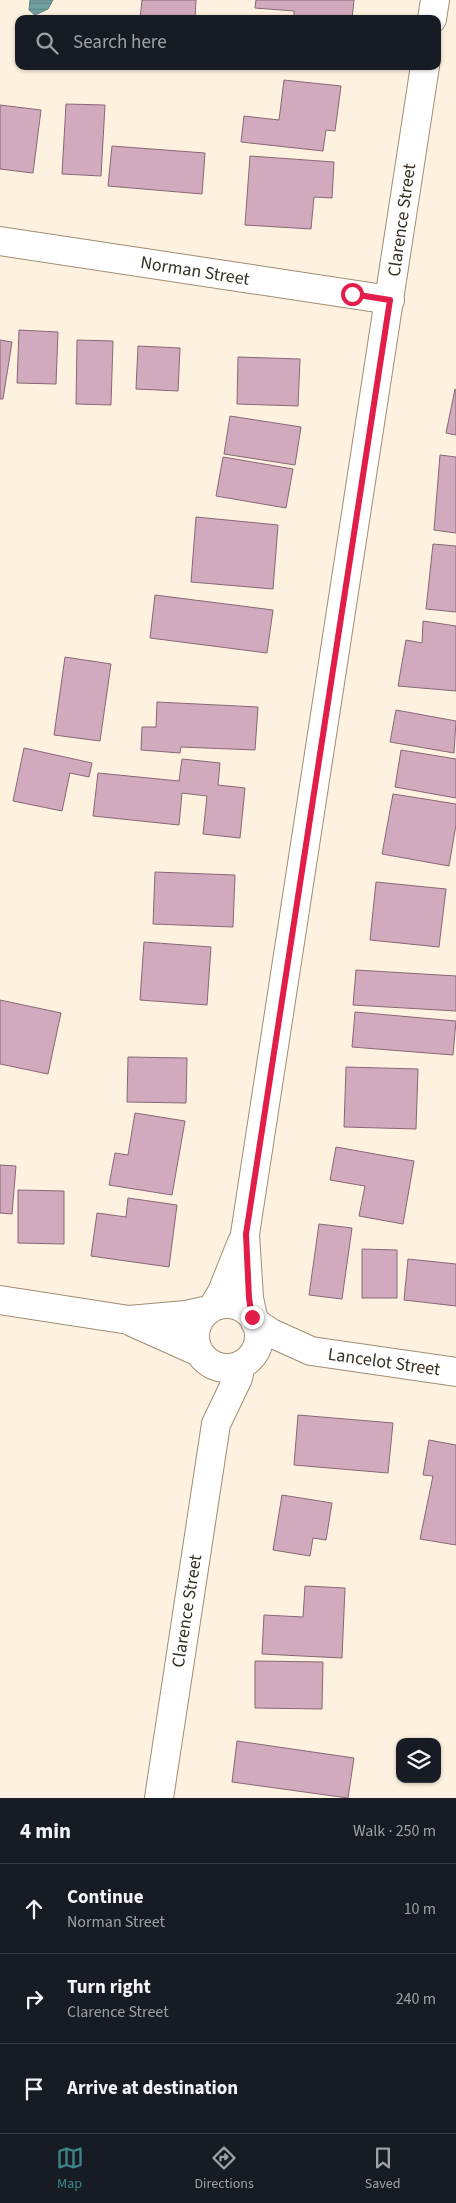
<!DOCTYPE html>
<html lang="en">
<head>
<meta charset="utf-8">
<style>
	:root { --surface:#171b24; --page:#20242c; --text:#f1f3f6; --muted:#9ea1a6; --line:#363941; --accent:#3e868b }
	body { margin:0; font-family:"Source Sans 3",sans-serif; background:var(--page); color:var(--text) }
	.controls { position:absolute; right:15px; bottom:15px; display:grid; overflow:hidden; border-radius:10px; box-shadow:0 1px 4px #0004 }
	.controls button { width:45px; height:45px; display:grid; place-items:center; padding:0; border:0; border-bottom:1px solid var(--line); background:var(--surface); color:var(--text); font:25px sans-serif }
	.stop { position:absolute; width:15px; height:15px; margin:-11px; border:4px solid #e11d48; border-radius:50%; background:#fff }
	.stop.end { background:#e11d48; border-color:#fff; box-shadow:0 1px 5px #0008 }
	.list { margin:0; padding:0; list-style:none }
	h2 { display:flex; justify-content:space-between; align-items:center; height:65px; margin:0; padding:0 20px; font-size:21px }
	h2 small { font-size:16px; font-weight:400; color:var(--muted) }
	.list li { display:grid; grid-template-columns:32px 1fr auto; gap:15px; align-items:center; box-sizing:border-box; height:90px; padding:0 20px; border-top:1px solid var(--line) }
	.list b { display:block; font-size:19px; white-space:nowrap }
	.list p { margin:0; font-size:16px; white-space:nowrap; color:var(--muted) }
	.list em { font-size:16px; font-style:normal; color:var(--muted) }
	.icon { flex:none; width:28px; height:28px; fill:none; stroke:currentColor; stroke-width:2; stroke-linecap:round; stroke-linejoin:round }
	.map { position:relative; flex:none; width:456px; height:1798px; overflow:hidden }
	.search { position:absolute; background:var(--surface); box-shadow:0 1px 4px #0004; left:15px; right:15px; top:15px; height:55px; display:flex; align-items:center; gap:12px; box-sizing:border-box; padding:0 18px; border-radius:10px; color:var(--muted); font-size:19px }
	.sheet { height:335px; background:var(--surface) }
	nav { display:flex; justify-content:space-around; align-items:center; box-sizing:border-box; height:70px; border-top:1px solid var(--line); background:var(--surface); font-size:14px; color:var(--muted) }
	nav a { display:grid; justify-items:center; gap:2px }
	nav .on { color:var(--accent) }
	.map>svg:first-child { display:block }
	.water { fill:url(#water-rules); stroke:#607f7d }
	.building { fill:#d1abbd; stroke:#876776 }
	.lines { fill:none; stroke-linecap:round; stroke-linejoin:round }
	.minor-casing { stroke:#a08c71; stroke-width:30 }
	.minor { stroke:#fff; stroke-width:28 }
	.route { stroke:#e11d48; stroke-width:6 }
	.labels { text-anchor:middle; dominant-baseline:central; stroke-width:4.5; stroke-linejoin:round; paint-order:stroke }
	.street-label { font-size:18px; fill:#372f23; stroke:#fff }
</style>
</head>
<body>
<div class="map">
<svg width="456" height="1798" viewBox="0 0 456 1798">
	<defs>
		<pattern id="water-rules" width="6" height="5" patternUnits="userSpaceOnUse" patternTransform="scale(1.25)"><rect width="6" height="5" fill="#72a1a4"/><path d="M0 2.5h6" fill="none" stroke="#5e8485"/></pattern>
	</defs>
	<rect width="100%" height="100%" fill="#fff1df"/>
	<path class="water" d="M 30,0 L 53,0 L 48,9 L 35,15 L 29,10 Z"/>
	<path class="building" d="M 142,0 L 196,0 L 195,19 L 140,19 Z
		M 256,0 L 354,0 L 352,19 L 294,19 L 294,11 L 255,8 Z
		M 284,80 L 341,86 L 335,131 L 326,130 L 323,151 L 241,142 L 244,116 L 279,120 Z
		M 66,104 L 105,105 L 101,176 L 62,174 Z
		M 0,105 L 41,110 L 33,173 L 0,169 Z
		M 112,146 L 205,153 L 202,194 L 108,186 Z
		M 250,156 L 334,162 L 332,198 L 314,197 L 311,229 L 245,225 Z
		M 19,330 L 58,332 L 56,384 L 17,383 Z
		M 0,340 L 12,342 L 3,399 L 0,399 Z
		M 77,340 L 113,341 L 111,405 L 76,404 Z
		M 138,346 L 180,348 L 178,391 L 136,389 Z
		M 238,357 L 300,359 L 298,406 L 237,404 Z
		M 455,389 L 456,390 L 456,435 L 446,433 Z
		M 230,416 L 301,427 L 295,465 L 224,454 Z
		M 440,455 L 456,457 L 456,533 L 434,530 Z
		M 223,457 L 293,469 L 286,508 L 216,496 Z
		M 196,517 L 278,525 L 273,589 L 191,582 Z
		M 433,544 L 456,546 L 456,612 L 426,609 Z
		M 155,595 L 273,610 L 267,653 L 150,638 Z
		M 423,621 L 456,626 L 456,691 L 398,686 L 406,640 L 422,643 Z
		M 65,657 L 111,664 L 100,741 L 54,735 Z
		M 157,702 L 258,707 L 255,750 L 181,747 L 180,753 L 141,750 L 142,727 L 156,727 Z
		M 396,710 L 456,721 L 454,753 L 390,742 Z
		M 24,748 L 92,763 L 89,777 L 70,773 L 62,811 L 13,801 Z
		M 401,750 L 456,759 L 456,798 L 395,787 Z
		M 182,759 L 220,763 L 218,785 L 245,788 L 240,838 L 203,834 L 207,796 L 182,793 L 179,825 L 93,816 L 98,773 L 179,781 Z
		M 393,794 L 456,804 L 456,825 L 449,866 L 382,854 Z
		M 155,872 L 235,875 L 233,927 L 153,924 Z
		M 376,882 L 446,889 L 439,947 L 370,940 Z
		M 144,942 L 211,947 L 207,1005 L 140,1000 Z
		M 356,970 L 456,976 L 456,1011 L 353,1005 Z
		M 0,1000 L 61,1013 L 48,1074 L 0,1064 Z
		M 355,1012 L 456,1021 L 453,1055 L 352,1047 Z
		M 128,1057 L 187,1058 L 186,1103 L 127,1102 Z
		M 346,1067 L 418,1069 L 416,1129 L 344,1127 Z
		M 135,1113 L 185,1121 L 172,1195 L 109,1185 L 115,1153 L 128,1155 Z
		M 336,1147 L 414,1161 L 403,1224 L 359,1216 L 365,1186 L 330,1180 Z
		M 0,1165 L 16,1166 L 12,1214 L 0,1213 Z
		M 18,1190 L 64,1191 L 64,1244 L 18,1243 Z
		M 128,1198 L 177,1205 L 169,1267 L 91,1256 L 97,1213 L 126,1217 Z
		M 319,1224 L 352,1228 L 342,1299 L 309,1295 Z
		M 362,1249 L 397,1250 L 397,1298 L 362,1298 Z
		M 408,1259 L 456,1264 L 456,1306 L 404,1300 Z
		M 298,1415 L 393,1423 L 388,1473 L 294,1465 Z
		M 429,1440 L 456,1445 L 456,1545 L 420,1539 L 433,1476 L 423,1475 Z
		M 282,1495 L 332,1503 L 326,1540 L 313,1538 L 310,1556 L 273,1550 Z
		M 305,1586 L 345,1588 L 342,1658 L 262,1654 L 264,1615 L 303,1617 Z
		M 255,1661 L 323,1662 L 322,1709 L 255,1708 Z
		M 237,1741 L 354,1758 L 348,1798 L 232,1782 Z"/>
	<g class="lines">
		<defs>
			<path id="minor" d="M 432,19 L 435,0
				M 0,241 L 390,300
				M 0,1300 L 129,1320 L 186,1315 L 209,1310
				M195 1336a32 32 0 1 1 64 0a32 32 0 1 1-64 0Z
				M 213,1307 L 222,1292 L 242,1242
				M 253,1317 L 249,1298 L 245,1234 L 425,66
				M 132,1322 L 199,1352
				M 255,1322 L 271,1333 L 311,1351 L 456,1372
				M 159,1798 L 216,1424 L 238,1378 L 241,1365"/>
		</defs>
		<use href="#minor" class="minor-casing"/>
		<use href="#minor" class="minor"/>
	</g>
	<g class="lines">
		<path class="route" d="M 252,1317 L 249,1298 L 246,1234 L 390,300 L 352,294"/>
	</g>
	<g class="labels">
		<g class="street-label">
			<text transform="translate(402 220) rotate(-82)">Clarence Street</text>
			<text transform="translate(195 271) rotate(9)">Norman Street</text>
			<text transform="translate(384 1362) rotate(8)">Lancelot Street</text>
			<text transform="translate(187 1611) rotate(-81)">Clarence Street</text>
		</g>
	</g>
</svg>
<div class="controls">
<button><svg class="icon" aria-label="layers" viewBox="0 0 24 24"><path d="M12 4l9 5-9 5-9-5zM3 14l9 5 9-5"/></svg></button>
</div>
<div class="stop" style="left:352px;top:294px"></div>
<div class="stop end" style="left:252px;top:1317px"></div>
<div class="search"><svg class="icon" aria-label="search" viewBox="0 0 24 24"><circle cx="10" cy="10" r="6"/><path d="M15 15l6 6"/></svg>Search here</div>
</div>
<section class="sheet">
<h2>4 min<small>Walk · 250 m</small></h2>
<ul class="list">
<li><svg class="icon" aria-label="ahead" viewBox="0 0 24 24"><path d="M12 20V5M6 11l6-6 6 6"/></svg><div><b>Continue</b><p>Norman Street</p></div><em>10 m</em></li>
<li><svg class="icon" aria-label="right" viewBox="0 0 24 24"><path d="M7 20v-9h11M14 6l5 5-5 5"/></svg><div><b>Turn right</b><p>Clarence Street</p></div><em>240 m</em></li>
<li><svg class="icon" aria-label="arrive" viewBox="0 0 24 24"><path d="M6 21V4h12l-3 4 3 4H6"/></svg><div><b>Arrive at destination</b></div></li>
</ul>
</section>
<nav>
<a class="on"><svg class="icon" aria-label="map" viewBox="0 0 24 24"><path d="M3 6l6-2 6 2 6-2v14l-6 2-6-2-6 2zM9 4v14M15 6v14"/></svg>Map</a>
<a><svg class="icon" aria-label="directions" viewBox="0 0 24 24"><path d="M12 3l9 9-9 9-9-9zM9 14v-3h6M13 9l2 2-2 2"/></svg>Directions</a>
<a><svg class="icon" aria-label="saved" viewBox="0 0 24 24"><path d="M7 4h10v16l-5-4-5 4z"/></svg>Saved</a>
</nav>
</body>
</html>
